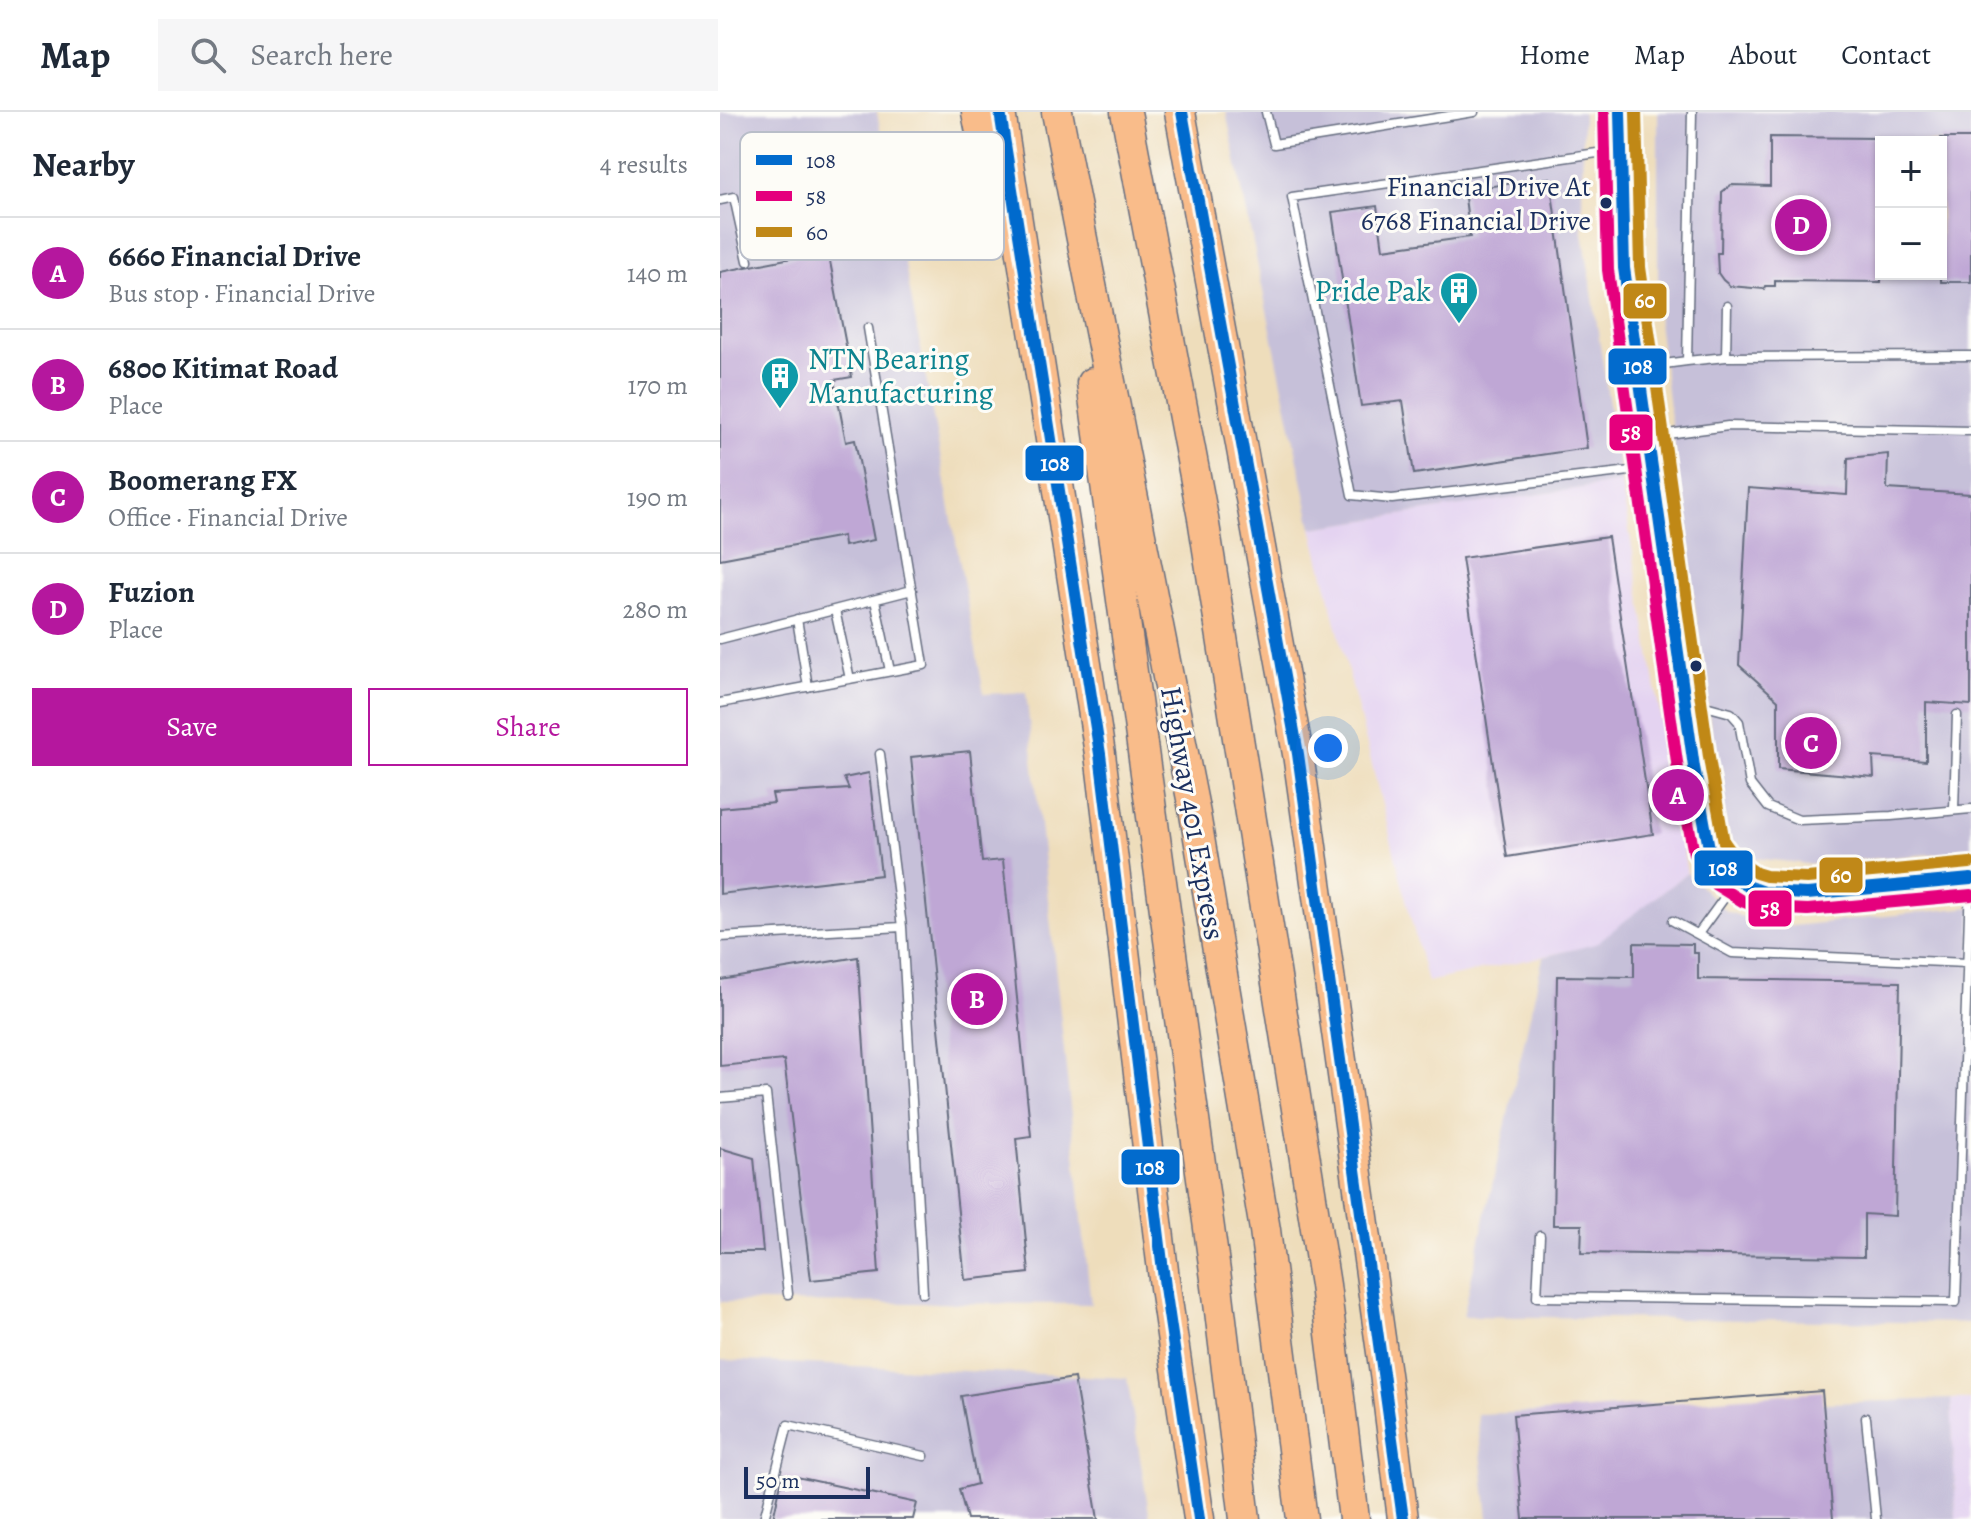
<!DOCTYPE html>
<html lang="en">
<head>
<meta charset="utf-8">
<style>
	:root { --surface:#fff; --page:#f6f6f7; --text:#1f2937; --muted:#747a83; --line:#e0e1e3; --accent:#b5179e }
	body { margin:0; font-family:Alegreya,serif; background:var(--page); color:var(--text) }
	.controls { position:absolute; right:24px; top:24px; display:grid; overflow:hidden; border-radius:0px; box-shadow:0 2px 6px #0004 }
	.controls button { width:72px; height:72px; display:grid; place-items:center; padding:0; border:0; border-bottom:2px solid var(--line); background:var(--surface); color:var(--text); font:40px sans-serif }
	.scale { position:absolute; left:24px; bottom:20px; width:126px; box-sizing:border-box; padding-left:8px; border:4px solid #1b2f5e; border-top:0; font-size:22px; line-height:28px; white-space:nowrap; color:#1b2f5e; -webkit-text-stroke:6px #fdfcf7; paint-order:stroke }
	.you { position:absolute; left:608px; top:636px; width:28px; height:28px; margin:-20px; border:6px solid #fff; border-radius:50%; background:#1a73e8; box-shadow:0 0 0 12px #1a73e833 }
	.badge { display:grid; place-items:center; width:52px; height:52px; border-radius:50%; background:var(--accent); color:#fff; font-size:26px; font-weight:700 }
	.pin { position:absolute; translate:-50% -50%; border:4px solid #fff; box-shadow:0 2px 8px #0006 }
	.list { margin:0; padding:0; list-style:none }
	h2 { display:flex; justify-content:space-between; align-items:center; height:104px; margin:0; padding:0 32px; font-size:34px }
	h2 small { font-size:26px; font-weight:400; color:var(--muted) }
	.list li { display:grid; grid-template-columns:52px 1fr auto; gap:24px; align-items:center; box-sizing:border-box; height:112px; padding:0 32px; border-top:2px solid var(--line) }
	.list b { display:block; font-size:30px; white-space:nowrap }
	.list p { margin:0; font-size:26px; white-space:nowrap; color:var(--muted) }
	.list em { font-size:26px; font-style:normal; color:var(--muted) }
	.actions { display:flex; gap:16px; padding:24px 32px }
	.actions a { flex:1; padding:18px 0; border:2px solid var(--accent); border-radius:0px; text-align:center; font-size:28px; color:var(--accent) }
	.actions .main { background:var(--accent); color:#fff }
	.icon { flex:none; width:44px; height:44px; fill:none; stroke:currentColor; stroke-width:2; stroke-linecap:round; stroke-linejoin:round }
	.map { position:relative; flex:none; width:1251px; height:1407px; overflow:hidden }
	header { display:flex; align-items:center; gap:48px; box-sizing:border-box; height:112px; padding:0 40px; background:var(--surface); border-bottom:2px solid var(--line) }
	header strong { font-size:38px }
	nav { display:flex; gap:44px; margin-inline-start:auto; font-size:28px }
	.search { width:560px; height:72px; background:var(--page); display:flex; align-items:center; gap:20px; box-sizing:border-box; padding:0 28px; border-radius:0px; color:var(--muted); font-size:30px }
	main { display:flex }
	aside { flex:1; background:var(--surface) }
	.map>svg:first-child { display:block }
	.built { fill:#e4d3f1 }
	.industrial { fill:#c6c0d9; fill-rule:evenodd }
	.building { fill:#bfa7d5 }
	.lines { fill:none; stroke-linecap:round; stroke-linejoin:round }
	.lane-casing { stroke:#656c7f; stroke-width:11 }
	.secondary-casing { stroke:#656c7f; stroke-width:27 }
	.highway-casing { stroke:#656c7f; stroke-width:33 }
	.lane { stroke:#fff; stroke-width:8 }
	.secondary { stroke:#fde4d0; stroke-width:24 }
	.highway { stroke:#f9bc8a; stroke-width:30 }
	.bus-1-casing { stroke:#fdfcf7; stroke-width:18 }
	.bus-2-casing { stroke:#fdfcf7; stroke-width:18 }
	.bus-3-casing { stroke:#fdfcf7; stroke-width:18 }
	.bus-1 { stroke:#026bcd; stroke-width:12 }
	.bus-2 { stroke:#e5007d; stroke-width:12 }
	.bus-3 { stroke:#c08818; stroke-width:12 }
	.bus-dot { fill:#1b2f5e; stroke:#fdfcf7; stroke-width:3 }
	.labels { text-anchor:middle; dominant-baseline:central; stroke-width:6; stroke-linejoin:round; paint-order:stroke }
	.bus-label { font-size:28px; fill:#1b2f5e; stroke:#fdfcf7; text-anchor:end }
	.culture-label { font-size:30px; fill:#0d838f; stroke:#fdfcf7; text-anchor:end }
	.street-label { font-size:30px; fill:#1b2f5e; stroke:#fdfcf7 }
	.key { fill:#fdfcf7; stroke:#b9bec9; stroke-width:2 }
	.key-label { font-size:22px; fill:#1b2f5e }
	.line-badge { stroke:#fdfcf7; stroke-width:3 }
	.badge-label { font-size:22px; text-anchor:middle; font-weight:bold; fill:#fff }
</style>
</head>
<body>
<header>
<strong>Map</strong>
<div class="search"><svg class="icon" aria-label="search" viewBox="0 0 24 24"><circle cx="10" cy="10" r="6"/><path d="M15 15l6 6"/></svg>Search here</div>
<nav><a>Home</a><a>Map</a><a>About</a><a>Contact</a></nav>
</header>
<main>
<aside>
<h2>Nearby<small>4 results</small></h2>
<ul class="list">
<li><span class="badge">A</span><div><b>6660 Financial Drive</b><p>Bus stop · Financial Drive</p></div><em>140 m</em></li>
<li><span class="badge">B</span><div><b>6800 Kitimat Road</b><p>Place</p></div><em>170 m</em></li>
<li><span class="badge">C</span><div><b>Boomerang FX</b><p>Office · Financial Drive</p></div><em>190 m</em></li>
<li><span class="badge">D</span><div><b>Fuzion</b><p>Place</p></div><em>280 m</em></li>
</ul>
<div class="actions"><a class="main">Save</a><a>Share</a></div>
</aside>
<div class="map">
<svg width="1251" height="1407" viewBox="0 0 1251 1407">
	<rect width="100%" height="100%" fill="#fdfcf7"/>
	<filter id="ink" filterUnits="userSpaceOnUse"><feTurbulence type="fractalNoise" baseFrequency=".0125" numOctaves="2"/><feDisplacementMap in="SourceGraphic" scale="16" xChannelSelector="R" yChannelSelector="G"/><feConvolveMatrix kernelMatrix="1 2 1 2 8 2 1 2 1" color-interpolation-filters="sRGB"/></filter>
	<filter id="wash" filterUnits="userSpaceOnUse"><feTurbulence type="fractalNoise" baseFrequency=".006" numOctaves="4" result="noise"/><feDisplacementMap in="SourceGraphic" scale="32" xChannelSelector="R" yChannelSelector="G"/><feGaussianBlur stdDeviation="1.8" result="paint"/><feColorMatrix in="noise" values="0 0 0 0 0 0 0 0 0 0 0 0 0 0 0 0 0 1.4 0 .05"/><feComposite in="paint" operator="in"/></filter>
	<g filter="url(#wash)">
		<rect width="100%" height="100%" fill="#edb"/>
		<path class="built" d="M 901,370 L 967,761 L 875,833 L 707,870 L 592,416 Z
			M 1231,1287 L 1251,1287 L 1251,1407 L 1236,1407 Z"/>
		<path class="industrial" d="M 0,0 L 157,0 L 264,582 L 306,580 L 371,1192 L 0,1190 Z
			M 506,0 L 863,0 L 862,114 L 901,370 L 592,416 Z
			M 938,0 L 1251,0 L 1251,739 L 1087,752 L 1035,746 L 1010,731 L 999,681 L 938,210 ZM 1161,30 L 1221,30 L 1221,162 L 1161,162 Z
			M 967,761 L 1006,799 L 1054,816 L 1251,795 L 1251,1211 L 743,1204 L 823,845 L 875,832 Z
			M 0,1248 L 407,1266 L 430,1407 L 0,1407 Z
			M 1231,1287 L 1236,1407 L 768,1407 L 757,1302 Z"/>
		<g id="blocks">
			<path class="building" d="M 1050,25 L 1161,26 L 1161,170 L 1055,169 L 1055,174 L 1045,174 L 1044,177 L 1010,174 L 1003,168 L 998,161 L 997,141 L 1001,141 L 1002,80 L 1011,73 L 1050,74 Z
				M 1221,26 L 1251,26 L 1251,170 L 1221,170 Z
				M 830,66 L 867,336 L 694,362 L 683,289 L 641,294 L 612,100 L 657,94 L 663,137 L 750,125 L 744,78 Z
				M 108,139 L 132,265 L 114,268 L 126,330 L 135,328 L 154,428 L 124,434 L 123,424 L 0,447 L 0,160 Z
				M 1168,342 L 1167,377 L 1251,382 L 1251,593 L 1206,590 L 1206,649 L 1153,645 L 1154,665 L 1058,657 L 1058,588 L 1019,553 L 1028,376 L 1127,383 L 1128,346 Z
				M 888,425 L 933,722 L 787,745 L 742,446 Z
				M 250,639 L 262,750 L 283,748 L 311,1024 L 296,1026 L 309,1161 L 245,1168 L 191,645 Z
				M 149,661 L 161,763 L 0,782 L 0,696 L 54,691 L 52,682 L 129,677 L 124,666 Z
				M 914,831 L 973,832 L 973,841 L 978,841 L 978,867 L 1180,870 L 1175,1104 L 1144,1102 L 1144,1145 L 861,1141 L 862,1113 L 833,1113 L 837,864 L 914,865 Z
				M 138,845 L 159,1161 L 91,1168 L 64,948 L 0,954 L 0,868 Z
				M 0,1036 L 34,1046 L 43,1140 L 0,1140 Z
				M 354,1266 L 378,1407 L 247,1407 L 239,1377 L 257,1372 L 241,1284 Z
				M 1102,1279 L 1113,1407 L 803,1407 L 793,1303 Z
				M 63,1362 L 197,1391 L 193,1407 L 53,1407 Z"/>
		</g>
	</g>
	<g filter="url(#ink)">
		<use href="#blocks" fill-opacity="0" stroke="#656c7f" stroke-width="2"/>
		<g class="lines">
			<defs>
				<path id="lane" d="M 546,0 L 554,32 L 754,0
					M 898,38 L 572,85 L 632,383 L 672,387 L 927,357
					M 0,88 L 14,85 L 28,149
					M 1006,245 L 1007,194
					M 967,249 L 1006,245 L 1251,244
					M 921,255 L 967,249 L 972,0
					M 932,324 L 1008,314 L 1251,319
					M 155,488 L 170,559
					M 115,498 L 130,567
					M 77,507 L 88,575
					M 0,527 L 192,478
					M 0,591 L 204,553 L 148,216
					M 968,596 L 989,595 L 1011,601 L 1019,610 L 1030,672 L 1048,695 L 1079,708 L 1171,704 L 1251,697
					M 160,642 L 182,815 L 203,1181
					M 1234,697 L 1237,603
					M 953,809 L 1012,841 L 1247,851
					M 978,822 L 1015,771
					M 0,825 L 182,815
					M 0,986 L 46,982 L 68,1182
					M 820,1124 L 817,1185 L 1236,1190 L 1250,771
					M 1146,1306 L 1156,1407
					M 44,1407 L 68,1313 L 204,1344"/>
				<path id="secondary" d="M 900,0 L 904,156 L 974,655 L 989,736 L 1006,760 L 1029,775 L 1043,780 L 1087,782 L 1251,767"/>
				<path id="highway" d="M 257,0 L 273,80
					M 280,0 L 380,642 L 445,1175 L 479,1407
					M 337,0 L 475,702 L 545,1118 L 582,1407
					M 406,0 L 483,406 L 605,1173 L 634,1407
					M 460,0 L 578,642 L 666,1269 L 683,1407
					M 372,271 L 497,1174 L 525,1407"/>
			</defs>
			<use href="#lane" class="lane-casing"/>
			<use href="#secondary" class="secondary-casing"/>
			<use href="#highway" class="highway-casing"/>
			<use href="#lane" class="lane"/>
			<use href="#secondary" class="secondary"/>
			<use href="#highway" class="highway"/>
			<defs>
				<path id="bus-1" d="M 280,0 L 380,642 L 445,1175 L 479,1407
					M 462,0 L 578,642 L 683,1407
					M 900,0 L 904,156 L 974,655 L 989,736 L 1006,760 L 1029,775 L 1043,780 L 1087,782 L 1251,767"/>
				<path id="bus-2" d="M 884,0 L 888,158 L 958,657 L 974,742 L 996,773 L 1022,789 L 1041,796 L 1088,798 L 1251,783"/>
				<path id="bus-3" d="M 916,0 L 920,155 L 990,652 L 1004,730 L 1017,748 L 1036,761 L 1046,764 L 1087,766 L 1250,751"/>
			</defs>
			<use href="#bus-1" class="bus-1-casing"/>
			<use href="#bus-2" class="bus-2-casing"/>
			<use href="#bus-3" class="bus-3-casing"/>
			<use href="#bus-1" class="bus-1"/>
			<use href="#bus-2" class="bus-2"/>
			<use href="#bus-3" class="bus-3"/>
		</g>
	</g>
	<defs>
		<symbol id="building-pin" viewBox="-11 -11 22 30"><path d="M0 17L-7.5 6A9.5 9.5 0 1 1 7.5 6Z" fill="#0f9aa8" stroke="#fdfcf7"/><path d="M-4-6H4V6H1V3H-1V6H-4ZM-2.5-4.3h1.7v1.8h-1.7ZM.8-4.3h1.7v1.8H.8ZM-2.5-1h1.7V.8h-1.7ZM.8-1h1.7V.8H.8Z" fill="#fff"/></symbol>
	</defs>
	<g fill-rule="evenodd">
		<use href="#building-pin" x="717" y="157" width="44" height="60"/>
		<use href="#building-pin" x="38" y="242" width="44" height="60"/>
	</g>
	<g class="bus-dot">
		<circle cx="886" cy="91" r="7"/>
		<circle cx="976" cy="554" r="7"/>
	</g>
	<g class="labels">
		<g class="bus-label">
			<text x="871" y="75">Financial Drive At<tspan x="871" dy="34">6768 Financial Drive</tspan></text>
		</g>
		<g class="culture-label">
			<text x="711" y="179">Pride Pak</text>
			<text x="88" y="247" text-anchor="start">NTN Bearing<tspan x="88" dy="34">Manufacturing</tspan></text>
		</g>
		<g class="street-label">
			<text transform="translate(473 701) rotate(80)">Highway 401 Express</text>
		</g>
	</g>
	<rect x="20" y="20" width="264" height="128" rx="12" class="key"/>
	<rect x="36" y="43" width="36" height="10" fill="#026bcd"/>
	<rect x="36" y="79" width="36" height="10" fill="#e5007d"/>
	<rect x="36" y="115" width="36" height="10" fill="#c08818"/>
	<g class="key-label">
		<text x="86" y="56">108</text>
		<text x="86" y="92">58</text>
		<text x="86" y="128">60</text>
	</g>
	<g class="line-badge">
		<rect x="902" y="170" width="46" height="38" rx="8" fill="#c08818"/>
		<rect x="887" y="235" width="61" height="39" rx="8" fill="#026bcd"/>
		<rect x="888" y="301" width="46" height="39" rx="8" fill="#e5007d"/>
		<rect x="304" y="332" width="61" height="38" rx="8" fill="#026bcd"/>
		<rect x="973" y="737" width="61" height="38" rx="8" fill="#026bcd"/>
		<rect x="1098" y="744" width="46" height="38" rx="8" fill="#c08818"/>
		<rect x="1027" y="777" width="46" height="39" rx="8" fill="#e5007d"/>
		<rect x="400" y="1036" width="61" height="38" rx="8" fill="#026bcd"/>
	</g>
	<g class="badge-label">
		<text x="925" y="196">60</text>
		<text x="918" y="262">108</text>
		<text x="911" y="328">58</text>
		<text x="335" y="359">108</text>
		<text x="1003" y="764">108</text>
		<text x="1121" y="771">60</text>
		<text x="1050" y="804">58</text>
		<text x="430" y="1063">108</text>
	</g>
</svg>
<div class="controls">
<button>+</button>
<button>−</button>
</div>
<div class="scale">50 m</div>
<div class="you"></div>
<div class="pin badge" style="left:958px;top:683px">A</div>
<div class="pin badge" style="left:257px;top:887px">B</div>
<div class="pin badge" style="left:1091px;top:631px">C</div>
<div class="pin badge" style="left:1081px;top:113px">D</div>
</div>
</main>
</body>
</html>
